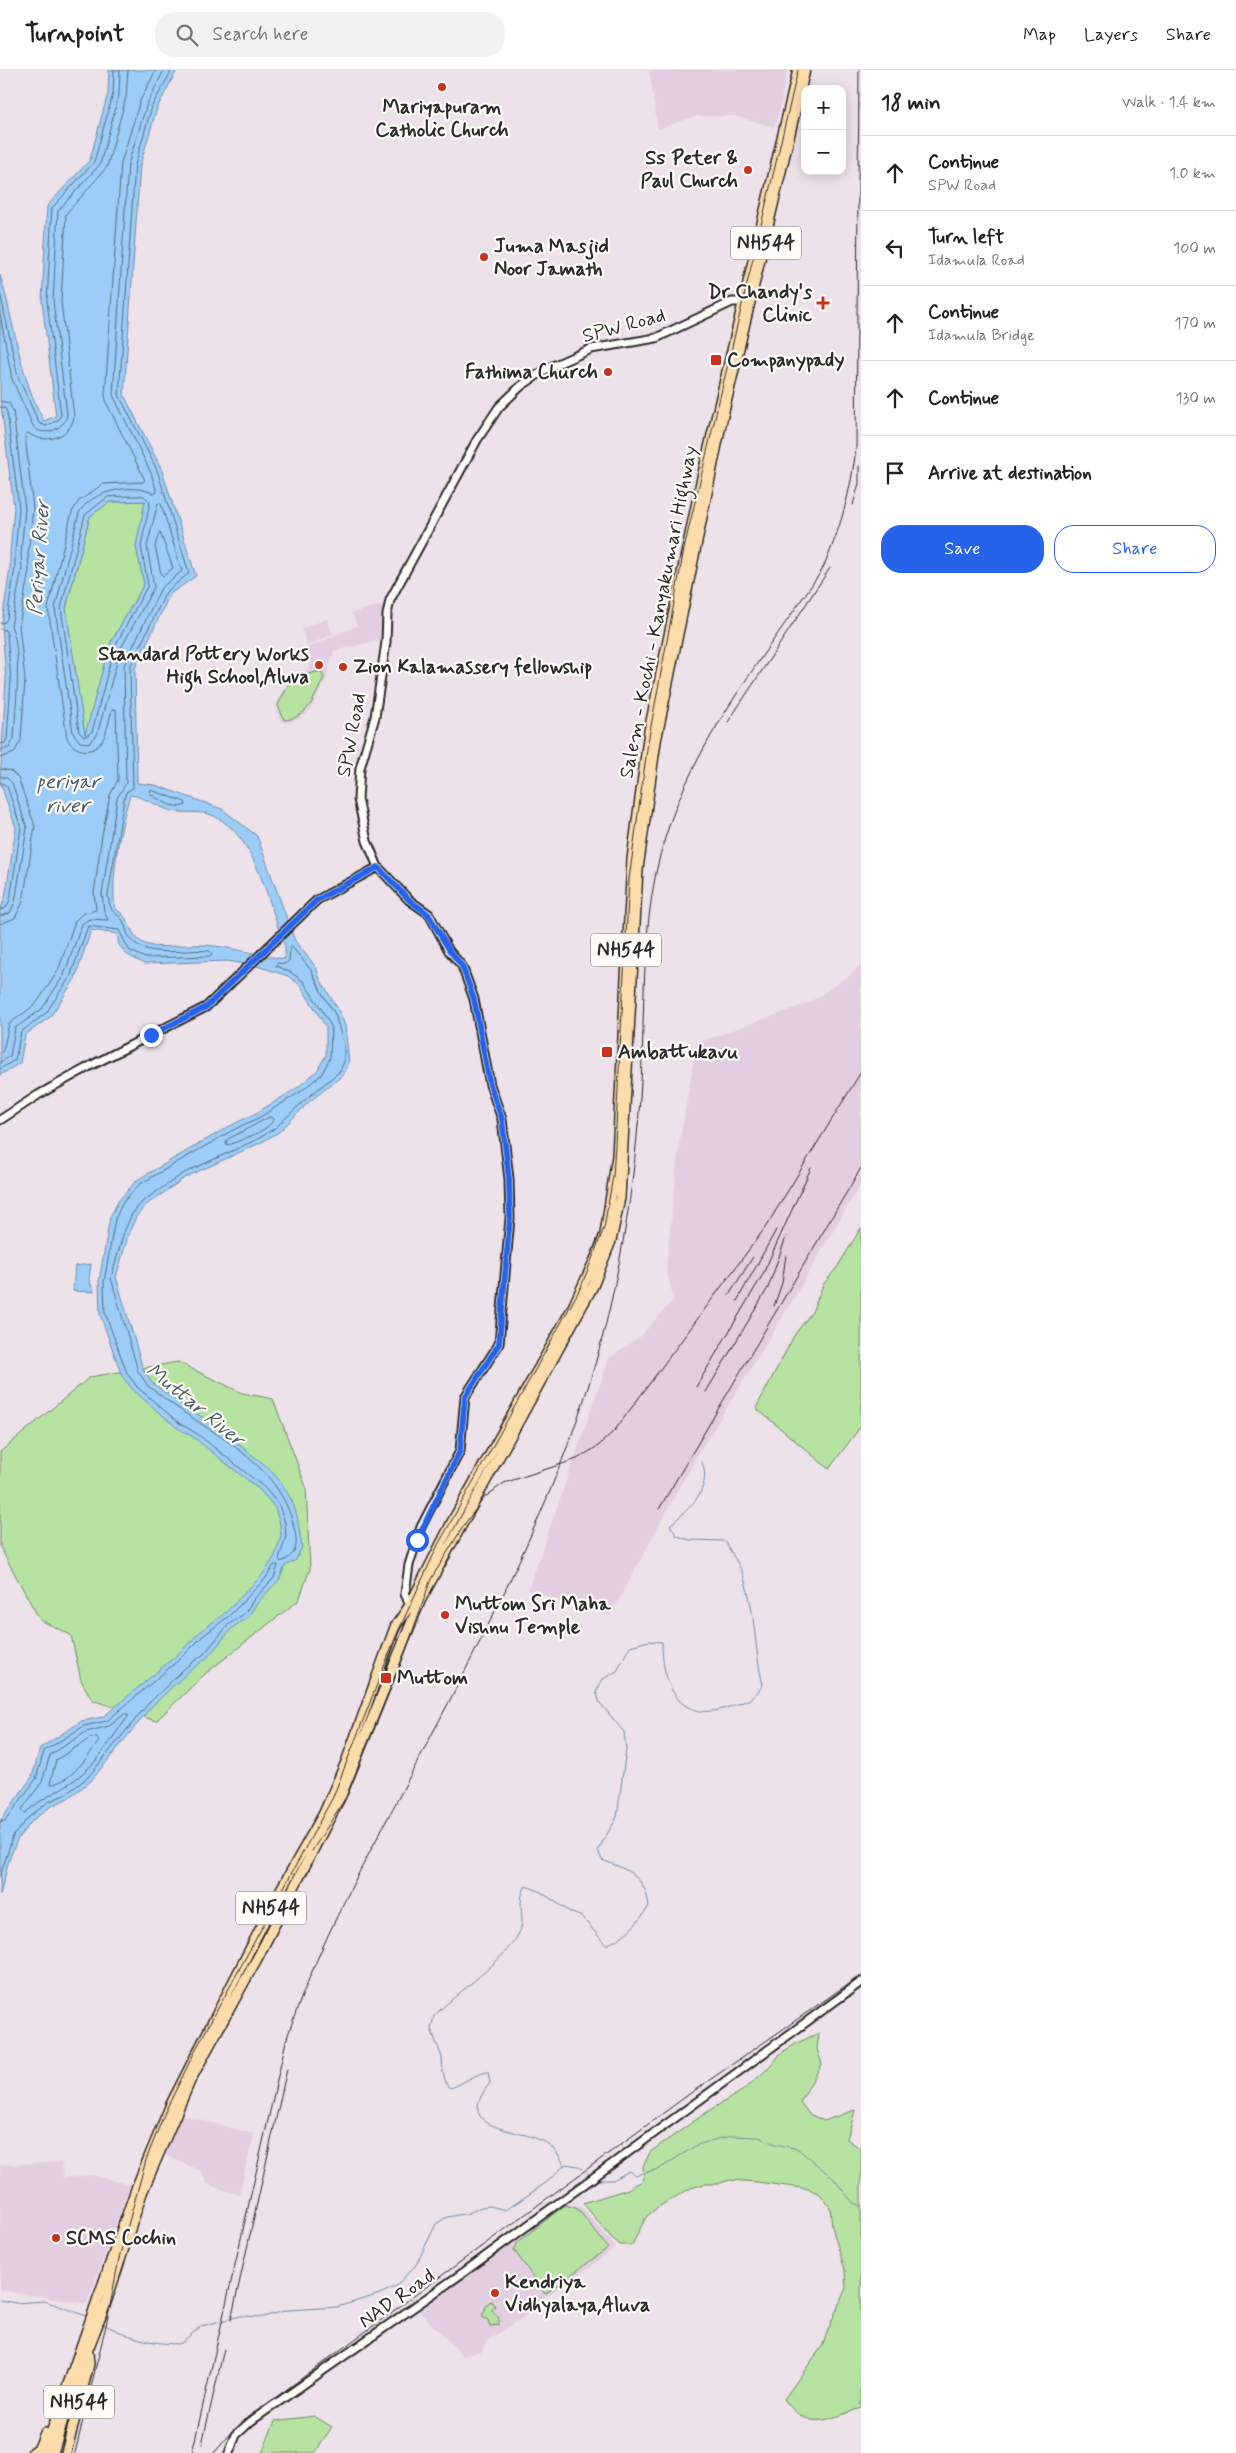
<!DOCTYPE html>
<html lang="en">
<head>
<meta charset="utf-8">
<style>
	:root { --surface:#fff; --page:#f2f2f2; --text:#222; --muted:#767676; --line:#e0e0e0; --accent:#2563eb }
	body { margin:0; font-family:Mynerve,sans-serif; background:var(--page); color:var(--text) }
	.controls { position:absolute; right:15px; top:15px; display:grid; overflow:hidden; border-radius:10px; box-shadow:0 2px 12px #0003 }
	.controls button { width:45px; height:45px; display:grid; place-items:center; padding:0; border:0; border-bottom:1px solid var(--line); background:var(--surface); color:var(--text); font:25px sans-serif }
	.stop { position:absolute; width:15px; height:15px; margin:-11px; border:4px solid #2563eb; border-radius:50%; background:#fff }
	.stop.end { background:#2563eb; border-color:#fff; box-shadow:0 1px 5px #0008 }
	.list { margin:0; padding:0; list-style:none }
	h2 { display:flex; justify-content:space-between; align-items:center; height:65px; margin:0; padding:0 20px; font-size:21px }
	h2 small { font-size:16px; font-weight:400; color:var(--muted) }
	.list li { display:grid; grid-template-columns:32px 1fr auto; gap:15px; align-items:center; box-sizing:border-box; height:75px; padding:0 20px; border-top:1px solid var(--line) }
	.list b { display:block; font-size:19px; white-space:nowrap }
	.list p { margin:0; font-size:16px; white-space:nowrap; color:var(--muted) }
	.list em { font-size:16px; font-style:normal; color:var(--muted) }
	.actions { display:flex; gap:10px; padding:15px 20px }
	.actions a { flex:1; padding:11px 0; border:1px solid var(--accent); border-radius:20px; text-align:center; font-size:18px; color:var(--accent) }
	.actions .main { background:var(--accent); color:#fff }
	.icon { flex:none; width:28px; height:28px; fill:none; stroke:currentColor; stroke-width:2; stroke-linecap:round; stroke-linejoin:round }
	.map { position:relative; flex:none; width:861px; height:2383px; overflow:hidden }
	header { display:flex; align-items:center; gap:30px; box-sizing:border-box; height:70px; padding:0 25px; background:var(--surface); border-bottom:1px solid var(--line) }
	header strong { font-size:24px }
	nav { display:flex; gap:28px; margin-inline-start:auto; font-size:18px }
	.search { width:350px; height:45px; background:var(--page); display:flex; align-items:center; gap:12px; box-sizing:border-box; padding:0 18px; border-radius:20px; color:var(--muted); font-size:19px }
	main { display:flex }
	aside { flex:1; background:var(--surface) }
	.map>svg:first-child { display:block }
	.built { fill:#e2cee0 }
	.green { fill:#b6e3a2; stroke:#708766 }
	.water { fill:#9ccdf8; stroke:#6f8ca6; fill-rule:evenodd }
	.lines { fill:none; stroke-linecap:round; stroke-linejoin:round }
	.shore { stroke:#586c7d; stroke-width:1 }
	.stream { stroke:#6f8ca6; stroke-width:1 }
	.secondary-casing { stroke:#2b2b2b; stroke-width:11 }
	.highway-casing { stroke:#2b2b2b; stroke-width:12 }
	.secondary { stroke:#fdfcf7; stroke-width:7 }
	.highway { stroke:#fddcac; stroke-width:9 }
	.rail { stroke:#2b2b2b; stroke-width:1 }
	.route { stroke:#2563eb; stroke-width:6 }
	.poi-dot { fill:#c8321e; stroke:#fdfcf7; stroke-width:2 }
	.labels { text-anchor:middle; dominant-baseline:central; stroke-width:4.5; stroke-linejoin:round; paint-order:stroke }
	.shield { fill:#fdfcf7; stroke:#6a6a68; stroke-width:1 }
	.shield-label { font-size:19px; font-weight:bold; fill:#2b2b2b }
	.poi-label { font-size:20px; font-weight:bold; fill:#2b2b2b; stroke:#fdfcf7; text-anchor:start }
	.street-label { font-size:20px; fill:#2b2b2b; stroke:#fdfcf7 }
	.water-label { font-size:21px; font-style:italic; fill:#4d5c68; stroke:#fdfcf7 }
</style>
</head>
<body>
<header>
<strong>Turnpoint</strong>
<div class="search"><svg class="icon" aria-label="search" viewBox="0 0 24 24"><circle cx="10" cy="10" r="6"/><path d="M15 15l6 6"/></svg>Search here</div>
<nav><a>Map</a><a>Layers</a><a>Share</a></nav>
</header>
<main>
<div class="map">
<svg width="861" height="2383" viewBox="0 0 861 2383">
	<rect width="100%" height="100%" fill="#ede1ea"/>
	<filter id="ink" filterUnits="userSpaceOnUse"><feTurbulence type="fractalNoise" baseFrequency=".02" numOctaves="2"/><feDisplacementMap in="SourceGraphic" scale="10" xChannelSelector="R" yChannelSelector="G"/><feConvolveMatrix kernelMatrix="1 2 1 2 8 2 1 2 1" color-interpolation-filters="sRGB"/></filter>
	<g filter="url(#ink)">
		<path class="built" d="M 649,0 L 787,0 L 778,47 L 774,57 L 734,46 L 696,46 L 658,59 Z
			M 387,533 L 384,569 L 334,581 L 326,609 L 308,643 L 297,650 L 284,653 L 279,648 L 276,634 L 291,607 L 310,599 L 306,578 L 357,556 L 352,543 Z
			M 327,549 L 333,564 L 307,576 L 302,559 Z
			M 861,894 L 861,1113 L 782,1248 L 695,1389 L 610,1546 L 528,1520 L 609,1289 L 642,1265 L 674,1229 L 666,1199 L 679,1076 L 697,973 L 809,933 L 850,905 Z
			M 181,2045 L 254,2064 L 239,2125 L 207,2114 L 201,2101 L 165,2085 Z
			M 61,2092 L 64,2108 L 91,2105 L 130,2115 L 87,2234 L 0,2220 L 0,2095 Z
			M 563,2132 L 580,2136 L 616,2177 L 583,2202 L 529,2238 L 525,2246 L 487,2271 L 482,2281 L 463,2286 L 417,2239 Z"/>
		<path class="green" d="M 146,431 L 136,476 L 144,514 L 109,576 L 85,667 L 66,538 L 90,446 L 110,432 Z
			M 321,601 L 324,608 C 314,627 309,648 284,650 L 278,635 L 292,608 Z
			M 861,1158 L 861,1356 L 829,1399 L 756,1338 L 795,1264 L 812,1242 L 823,1215 L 838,1196 Z
			M 178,1292 L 242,1323 L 273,1329 L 306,1417 L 310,1499 L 299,1530 L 205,1604 L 156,1651 L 92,1630 L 81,1610 L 71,1565 L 40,1550 L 0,1477 L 0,1382 L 90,1307 Z
			M 819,1963 L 817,1979 L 822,1994 L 800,2032 L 809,2044 L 824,2051 L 855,2040 L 847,2069 L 861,2079 L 861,2338 C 827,2349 809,2363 784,2329 L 823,2275 L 827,2262 L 846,2218 L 845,2200 L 832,2157 L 830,2137 L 820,2124 L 809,2119 L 757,2112 L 730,2110 L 717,2114 L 704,2114 L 691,2118 L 658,2137 L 646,2147 L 632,2175 L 620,2175 L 610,2166 L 583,2133 L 628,2119 L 644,2110 L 643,2097 L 650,2082 L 710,2040 L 742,2021 L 770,1997 L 781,1983 L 797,1973 Z
			M 565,2135 L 578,2139 L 608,2178 L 545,2224 L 514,2180 L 518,2172 Z
			M 491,2231 L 495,2236 L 492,2240 L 499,2248 L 499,2255 L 490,2256 L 488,2250 L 482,2247 L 487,2234 Z
			M 314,2346 L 332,2357 L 315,2383 L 262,2383 L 275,2351 Z"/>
		<path class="water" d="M 109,0 L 177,0 L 157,38 L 140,95 L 124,325 L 161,398 L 196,506 L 170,524 L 135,598 L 137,713 L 155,715 L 222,739 L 257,766 L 295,871 L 316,897 L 320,909 L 339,941 L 345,956 L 349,993 L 343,1005 L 309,1032 L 279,1062 L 260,1073 L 186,1107 L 146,1135 L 136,1147 L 129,1163 L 116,1207 L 143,1299 L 152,1313 L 184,1336 L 207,1350 L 269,1398 L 282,1414 L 292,1431 L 297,1446 L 302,1477 L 296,1490 L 285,1496 L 279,1510 L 258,1532 L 248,1547 L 232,1558 L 207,1588 L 188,1602 L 151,1637 L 91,1711 L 68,1728 L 50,1737 L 33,1750 L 18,1768 L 9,1790 L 0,1825 L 0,1751 L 32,1707 L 40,1678 L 82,1651 L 103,1647 L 177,1585 L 200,1562 L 225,1543 L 263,1504 L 275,1486 L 281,1466 L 280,1454 L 275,1438 L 260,1420 L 193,1367 L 176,1357 L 133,1320 L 122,1306 L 100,1244 L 99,1212 L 110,1147 L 119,1130 L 137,1110 L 228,1057 L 258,1042 L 297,1018 L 317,1001 L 326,985 L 326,957 L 300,915 L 288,906 L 257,896 L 227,891 L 144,894 L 126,884 L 119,875 L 117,864 L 91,860 L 75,909 L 50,947 L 25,965 L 20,993 L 0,1005 L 0,840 L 5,828 L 16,758 L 0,712 L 6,610 L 2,553 L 10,498 L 10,483 L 14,438 L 0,327 L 0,205 C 15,254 19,306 44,351 L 56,346 L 42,231 L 47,136 L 90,90 L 108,23 ZM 145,431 L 136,476 L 144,514 L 109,576 L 85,665 L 66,538 L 90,446 L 110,432 ZM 130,725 C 146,727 157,737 172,741 C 186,744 200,740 214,746 C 257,766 269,836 285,877 L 285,889 C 253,885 222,873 189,875 C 173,875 158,880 143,873 C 129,866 132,849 115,838 C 110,809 121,753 130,725 Z
			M 91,1194 L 89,1209 L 94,1222 L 73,1221 L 75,1196 Z"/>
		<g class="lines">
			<path class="shore" d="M 0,222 L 18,307 L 39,353 L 46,356 L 58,350 L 61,345 L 47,231 L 52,138 L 94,92 L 113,24 L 114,0
				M 0,244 L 12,309 L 33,356 C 42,368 64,360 67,345 L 53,231 L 58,141 L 100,94 L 119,25 L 120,0
				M 0,331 L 9,333 L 13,341 L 25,439 L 21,483 L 22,499 L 11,556 C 23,582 15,639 14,669 L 9,678 L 0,680
				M 0,337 L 5,338 L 7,342 L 19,438 L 15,483 L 15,498 L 7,548 L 5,552 L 0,553
				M 144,426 L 150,432 L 141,476 L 148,515 L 114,578 L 92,662 L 84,667 L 79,662 L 61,538 L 85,445 L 108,427 Z
				M 160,462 L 173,498 L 163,506 L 161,504 L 155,476 Z
				M 0,559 L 5,560 L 7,564 L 11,611 L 7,669 L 5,673 L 0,674
				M 0,688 L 14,683 L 21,670 L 25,609 L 19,556 L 29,500 L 28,484 L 33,439 L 25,365 L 28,363 C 44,375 70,368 74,347 L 61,231 L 66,144 L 107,97 L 126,27 L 128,0
				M 0,699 L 11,701 L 18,708 L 35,756 L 23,832 L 15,848 L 0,854
				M 0,706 L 7,708 L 12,713 L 27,758 L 15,832 L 10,843 L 0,846
				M 0,712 L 7,716 L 21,758 L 10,830 L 6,838 L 0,840
				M 151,720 L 185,732 L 186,735 C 173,740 161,730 150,724 Z
				M 292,877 L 311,900 L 323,925 L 335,944 L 344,975 L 344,992 L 339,1002 L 306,1029 L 275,1058 L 258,1069 L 184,1103 L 143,1131 L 132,1144 L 124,1162 L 111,1208 L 138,1301 L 148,1316 C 159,1324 170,1333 182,1341 C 229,1373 284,1401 295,1462 C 298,1477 296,1485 281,1492 L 279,1489 L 286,1467 L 285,1453 L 279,1435 L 264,1417 L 196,1363 L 179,1353 L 137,1317 L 127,1303 L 105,1243 L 104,1212 L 115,1149 L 123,1132 L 140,1114 L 231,1061 L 260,1047 L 300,1022 L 321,1005 L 330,988 L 331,956 L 320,937 L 303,911 L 290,902 L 276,896 L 277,893 L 285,894 L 289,891 L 290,879 Z
				M 0,983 L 3,981 L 9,954 L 36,934 L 58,901 L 75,851 L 82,844 L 96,840 L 94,823 L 102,765 L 110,725 L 118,710 L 116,639 L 112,640 C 107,656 105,684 82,680 C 75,679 70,674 67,668 L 48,538 L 72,442 L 79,431 L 103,414 L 143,412 L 145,410 L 107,334 L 105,325 L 121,93 L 140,31 L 156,0
				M 0,992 L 10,986 L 15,958 L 42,939 L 64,905 L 82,854 L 89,849 L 108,850 L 104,841 L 102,824 L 117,728 L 126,713 L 124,595 L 161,518 L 182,501 L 161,434 L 158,433 L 147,476 L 154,517 L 120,580 L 97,665 L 89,673 L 80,672 L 73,663 L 55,538 L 79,443 C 90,421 134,412 154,424 L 157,422 L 151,403 L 113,325 L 128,94 L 147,34 L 164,0
				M 0,999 L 15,990 L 21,962 L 46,943 L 70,907 L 88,856 L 119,860 L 129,880 L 145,888 L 210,886 L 212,884 L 210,881 C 185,878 143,891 128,865 C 126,861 126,857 124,853 C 117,839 111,849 108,825 L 124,729 L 126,722 L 133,718 L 130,597 L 166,522 L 189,503 L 157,400 L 119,325 L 135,95 L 152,36 L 172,0
				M 270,1047 L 274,1049 C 267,1062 243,1069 229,1075 L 226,1074 L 227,1070 Z
				M 125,1644 L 128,1644 L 128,1647 C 113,1665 101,1689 82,1704 C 64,1719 43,1727 25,1743 L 22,1742 L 22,1739 L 42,1712 L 50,1685 L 86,1662 L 109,1656 Z
				M 97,1667 L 99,1671 C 90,1684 68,1715 50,1714 L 56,1690 L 89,1669 Z
				M 0,1752 L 6,1750 L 36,1709 L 44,1681 L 84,1656 L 107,1651 L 181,1588 L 203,1566 L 229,1546 L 266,1508 L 274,1495 L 278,1495 L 274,1508 L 254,1529 L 245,1543 L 228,1555 L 204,1584 L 185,1598 L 148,1634 L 88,1707 L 66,1724 L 48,1732 L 29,1747 L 13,1766 L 0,1806"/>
			<path class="stream" d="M 564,2096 C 561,2087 556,2080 548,2074 C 524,2057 449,2064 490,2013 L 488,2002 C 474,2004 464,2013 451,2018 L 447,2016 L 443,2003 L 442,1987 L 431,1959 L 434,1946 C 458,1921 503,1893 519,1863 C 527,1848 515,1832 526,1816 L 541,1822 L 570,1842 L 582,1847 L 606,1875 C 625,1867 638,1854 649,1836 C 645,1806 629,1800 602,1790 L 598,1780 L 617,1747 L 626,1679 L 624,1662 L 600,1633 L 596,1622 L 603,1609 L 617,1601 L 630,1576 L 649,1571 L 662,1572 C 662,1615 679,1655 729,1637 C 747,1630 751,1632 763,1615 C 754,1580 756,1543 744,1508 C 740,1494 731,1484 725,1471 L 690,1470 L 677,1466 L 670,1455 C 689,1439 713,1419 702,1392
				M 587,2103 L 591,2106
				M 596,2110 L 613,2110 L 629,2101 L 635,2105 L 659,2099 L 697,2075 L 717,2069 L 733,2066 L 759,2067 L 775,2074 L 798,2079 L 833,2108 L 853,2133 L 861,2136
				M 0,2230 L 15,2233 L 45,2231 L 86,2246
				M 101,2253 C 128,2267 150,2274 180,2274 L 201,2256 L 241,2246 L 263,2247 L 288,2240 L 337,2237 L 377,2225 L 395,2217 L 416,2195 L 436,2154 L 447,2147 L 469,2143 L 481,2137 L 490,2136 L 506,2140 L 547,2112 L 566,2094 L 578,2096 L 582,2099"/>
			<defs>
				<path id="secondary" d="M 0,1050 L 38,1025 L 92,995 L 206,937 L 317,830 L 378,797
					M 410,1535 L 405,1524 L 409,1495 L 421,1457 L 460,1381 L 465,1327 L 499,1274 L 510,1148 L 509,1109 L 502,1049 L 490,1015 L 474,929 L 462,896 L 449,881 L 429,844 L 409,830 L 378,797 L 367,771 L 358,729 L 360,698 L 375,647 L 386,572 L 387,545 L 390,530 L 477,370 L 499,337 L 521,316 L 548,298 L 591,279 L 656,268 L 732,232 L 745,232
					M 229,2383 L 236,2365 L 251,2351 L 464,2202 L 861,1912"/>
				<path id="highway" d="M 32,2383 L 39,2378 L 45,2363
					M 44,2383 L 137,2116 L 171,2034 L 276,1828 L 324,1743 L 346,1692 L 395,1557 L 410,1535 L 453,1450 L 572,1239 L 597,1185 L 605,1164 L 617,1086 L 632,789 L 649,661 L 701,412 L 798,0
					M 53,2383 L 71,2323 L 106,2233 L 142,2123 L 191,2009 L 259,1885 L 340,1728 L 421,1529 L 593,1216 L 611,1171 L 620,1128 L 638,799 L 656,671 L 722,350 L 805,0
					M 66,2383 L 89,2294 L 88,2283"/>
			</defs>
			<use href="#secondary" class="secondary-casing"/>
			<use href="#highway" class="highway-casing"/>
			<use href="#secondary" class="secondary"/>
			<use href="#highway" class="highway"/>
			<path class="rail" d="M 853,435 L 859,413 L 859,396
				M 728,652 L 830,498
				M 729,1225 L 753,1187
				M 737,1231 L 776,1160
				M 774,1236 L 782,1213 L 786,1185
				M 696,1317 L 762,1206 L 811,1098
				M 706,1322 L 768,1218 L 786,1167
				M 659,1439 L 861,1098
				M 312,1781 L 348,1724 L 404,1586 L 431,1509 L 466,1452 L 485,1427 L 504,1413 L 577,1389 L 598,1376 L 615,1360 L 765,1158 L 861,1002
				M 231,2250 L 287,1999
				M 202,2374 L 224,2279
				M 75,2383 L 107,2251 L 120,2184 L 146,2090 L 165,2042 L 197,1977 L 333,1727 L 396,1566 L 438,1475 L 581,1217 L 604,1158 L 613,1106 L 615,1075 L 629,809 L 648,672 L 685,474 L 798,0
				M 192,2383 L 286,1971 C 314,1884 357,1806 400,1725 C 464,1603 531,1481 577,1350 C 613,1250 633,1135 640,1029 C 646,943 639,851 665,768 C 694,672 766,583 822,500 C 840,461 851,421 856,378 L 859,0
				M 214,2383 L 234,2360 L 264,2336 L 688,2025 L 861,1905"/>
		</g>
	</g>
	<g class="lines" filter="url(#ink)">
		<path class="route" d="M 151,965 L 206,937 L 317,830 L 378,797 L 409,830 L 428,844 L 450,881 L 462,896 L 474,929 L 490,1015 L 502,1049 L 509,1109 L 510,1148 L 499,1274 L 465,1327 L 460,1381 L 417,1470"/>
	</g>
	<g class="poi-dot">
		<circle cx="442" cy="17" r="5"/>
		<circle cx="748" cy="100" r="5"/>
		<circle cx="484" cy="187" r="5"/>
		<path d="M820.5 225.5h5v5h5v5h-5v5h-5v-5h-5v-5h5z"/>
		<rect x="710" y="284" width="12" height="12" rx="2.5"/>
		<circle cx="608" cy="302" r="5"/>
		<circle cx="319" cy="595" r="5"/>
		<circle cx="343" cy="597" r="5"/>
		<rect x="601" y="976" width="12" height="12" rx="2.5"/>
		<circle cx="445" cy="1545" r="5"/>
		<rect x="380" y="1602" width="12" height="12" rx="2.5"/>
		<circle cx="56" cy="2168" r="5"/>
		<circle cx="495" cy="2223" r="5"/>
	</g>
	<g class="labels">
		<g class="shield">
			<rect x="731" y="156.5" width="70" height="33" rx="4"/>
			<rect x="591" y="863.5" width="70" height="33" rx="4"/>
			<rect x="236" y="1821.5" width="70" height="33" rx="4"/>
			<rect x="44" y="2315.5" width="70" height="33" rx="4"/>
		</g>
		<g class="shield-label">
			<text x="766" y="173">NH544</text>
			<text x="626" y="880">NH544</text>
			<text x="271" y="1838">NH544</text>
			<text x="79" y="2332">NH544</text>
		</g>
		<g class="poi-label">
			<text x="442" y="37" text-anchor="middle">Mariyapuram<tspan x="442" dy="23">Catholic Church</tspan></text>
			<text x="738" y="88" text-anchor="end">Ss Peter &amp;<tspan x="738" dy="23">Paul Church</tspan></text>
			<text x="494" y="176">Juma Masjid<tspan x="494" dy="23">Noor Jamath</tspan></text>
			<text x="812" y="222" text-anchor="end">Dr Chandy's<tspan x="812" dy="23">Clinic</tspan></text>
			<text x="727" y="290">Companypady</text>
			<text x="598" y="302" text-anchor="end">Fathima Church</text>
			<text x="309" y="584" text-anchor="end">Standard Pottery Works<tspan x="309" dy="23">High School,Aluva</tspan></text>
			<text x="353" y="597">Zion Kalamassery fellowship</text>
			<text x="618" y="982">Ambattukavu</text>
			<text x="455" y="1534">Muttom Sri Maha<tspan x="455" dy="23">Vishnu Temple</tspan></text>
			<text x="397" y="1608">Muttom</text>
			<text x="66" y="2168">SCMS Cochin</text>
			<text x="505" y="2212">Kendriya<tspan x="505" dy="23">Vidhyalaya,Aluva</tspan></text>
		</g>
		<g class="street-label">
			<text transform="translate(624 256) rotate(-15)">SPW Road</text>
			<text transform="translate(659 542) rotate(-79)">Salem - Kochi - Kanyakumari Highway</text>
			<text transform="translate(352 665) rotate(-79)">SPW Road</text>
			<text transform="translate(397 2229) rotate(-35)">NAD Road</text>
		</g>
		<g class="water-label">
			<text transform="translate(39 488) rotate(-86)">Periyar River</text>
			<text x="68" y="712">periyar<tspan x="68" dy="24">river</tspan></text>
			<text transform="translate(195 1335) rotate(39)">Muttar River</text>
		</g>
	</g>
</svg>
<div class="controls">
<button>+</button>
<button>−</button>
</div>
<div class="stop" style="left:417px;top:1470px"></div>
<div class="stop end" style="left:151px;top:965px"></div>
</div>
<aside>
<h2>18 min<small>Walk · 1.4 km</small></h2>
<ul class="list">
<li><svg class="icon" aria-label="ahead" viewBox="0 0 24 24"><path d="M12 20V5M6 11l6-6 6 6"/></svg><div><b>Continue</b><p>SPW Road</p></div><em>1.0 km</em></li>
<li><svg class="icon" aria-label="left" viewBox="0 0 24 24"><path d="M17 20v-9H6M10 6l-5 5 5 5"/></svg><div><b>Turn left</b><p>Idamula Road</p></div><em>100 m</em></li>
<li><svg class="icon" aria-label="ahead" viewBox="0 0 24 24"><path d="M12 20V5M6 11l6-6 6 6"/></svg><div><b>Continue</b><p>Idamula Bridge</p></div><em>170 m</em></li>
<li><svg class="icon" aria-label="ahead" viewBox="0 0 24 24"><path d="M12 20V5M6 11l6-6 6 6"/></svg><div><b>Continue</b></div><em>130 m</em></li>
<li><svg class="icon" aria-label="arrive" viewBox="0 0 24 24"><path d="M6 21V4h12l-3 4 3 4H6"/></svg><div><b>Arrive at destination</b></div></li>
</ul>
<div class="actions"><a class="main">Save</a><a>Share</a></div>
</aside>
</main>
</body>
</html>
